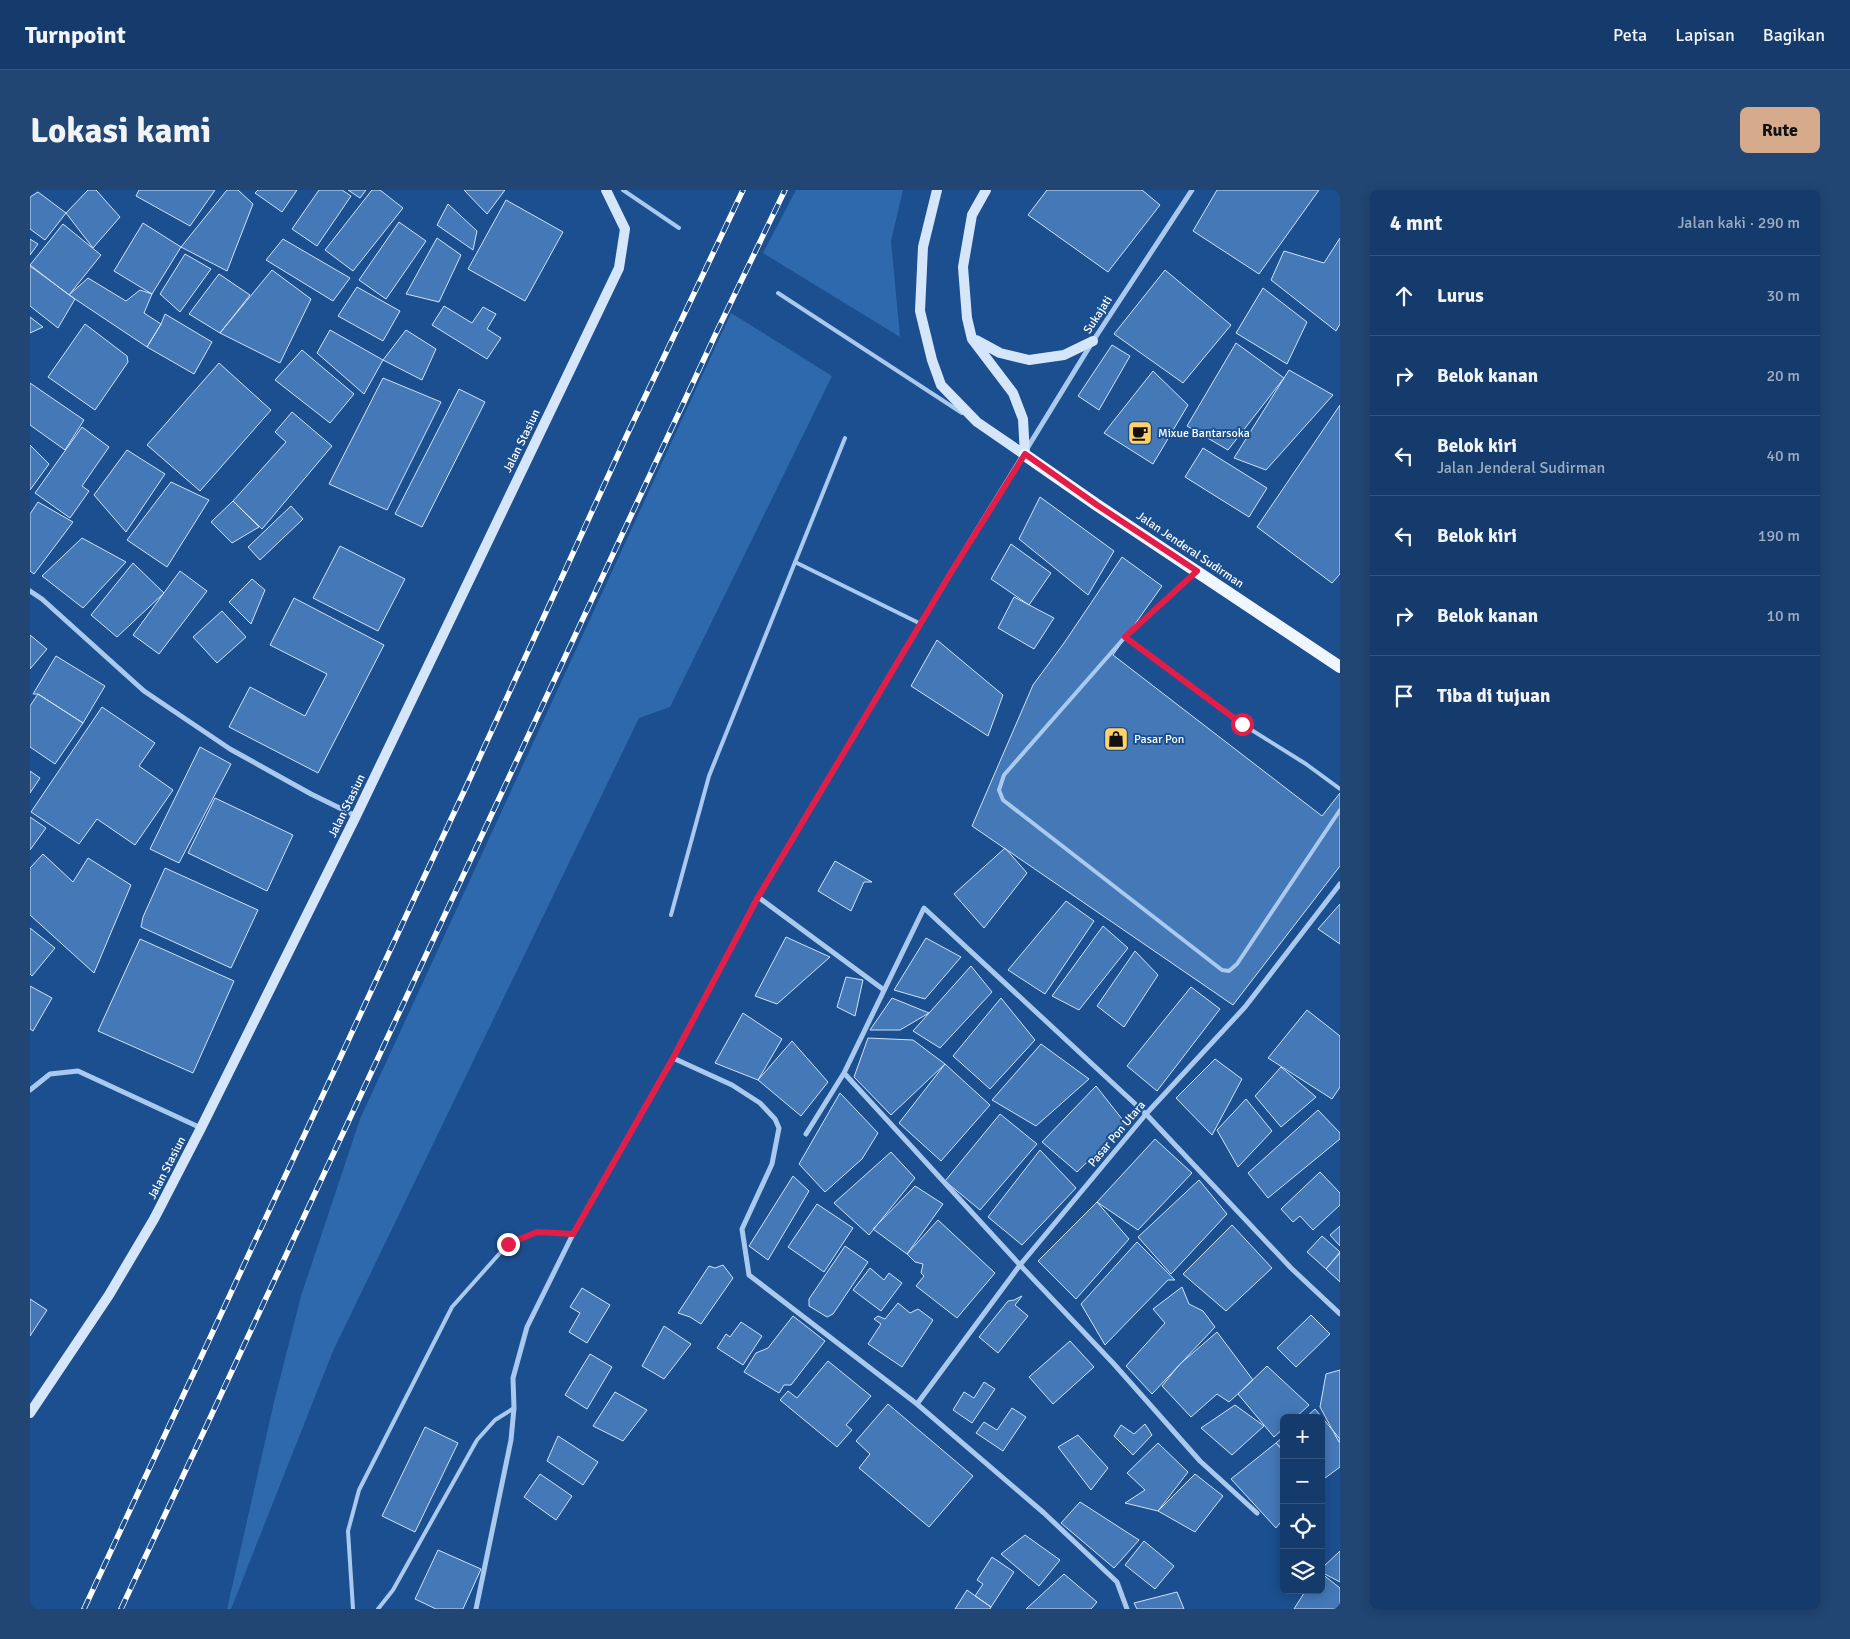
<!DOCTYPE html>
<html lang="id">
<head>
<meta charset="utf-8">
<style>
	:root { --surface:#143b6b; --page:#214673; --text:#f1f3f6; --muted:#9dadc1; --line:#33557e; --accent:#d6ab8b }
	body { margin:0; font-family:Signika,sans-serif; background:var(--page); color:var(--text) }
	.controls { position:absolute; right:15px; bottom:15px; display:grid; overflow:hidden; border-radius:8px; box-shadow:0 2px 12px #0003 }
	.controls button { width:45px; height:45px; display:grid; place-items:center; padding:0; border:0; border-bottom:1px solid var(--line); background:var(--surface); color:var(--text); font:25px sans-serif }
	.stop { position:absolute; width:15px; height:15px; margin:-11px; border:4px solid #e11d48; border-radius:50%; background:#fff }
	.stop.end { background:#e11d48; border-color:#fff; box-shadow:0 1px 5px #0008 }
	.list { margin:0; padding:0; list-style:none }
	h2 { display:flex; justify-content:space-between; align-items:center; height:65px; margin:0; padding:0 20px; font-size:21px }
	h2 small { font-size:16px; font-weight:400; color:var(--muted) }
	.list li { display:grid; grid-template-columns:32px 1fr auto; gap:15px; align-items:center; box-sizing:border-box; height:80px; padding:0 20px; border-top:1px solid var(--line) }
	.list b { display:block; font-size:19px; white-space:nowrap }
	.list p { margin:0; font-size:16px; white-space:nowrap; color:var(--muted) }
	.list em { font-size:16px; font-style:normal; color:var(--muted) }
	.icon { flex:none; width:28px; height:28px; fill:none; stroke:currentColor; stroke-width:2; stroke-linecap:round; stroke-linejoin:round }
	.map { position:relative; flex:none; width:1310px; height:1419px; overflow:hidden; border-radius:8px }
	header { display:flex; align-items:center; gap:30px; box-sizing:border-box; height:70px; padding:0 25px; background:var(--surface); border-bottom:1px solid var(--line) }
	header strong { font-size:24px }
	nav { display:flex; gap:28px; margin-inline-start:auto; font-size:18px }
	.intro { display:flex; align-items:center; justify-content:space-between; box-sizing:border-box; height:120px; padding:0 30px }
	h1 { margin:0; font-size:35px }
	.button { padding:12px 22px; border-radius:8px; background:var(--accent); color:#111; font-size:18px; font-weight:700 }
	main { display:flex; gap:30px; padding:0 30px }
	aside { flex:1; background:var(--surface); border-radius:8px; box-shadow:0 2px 12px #0003 }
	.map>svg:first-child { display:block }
	.green { fill:#2e69ad }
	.building { fill:#4478b7; stroke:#cfe3fa }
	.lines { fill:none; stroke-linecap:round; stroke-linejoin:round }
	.service { stroke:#a9c9ee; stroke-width:4 }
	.minor { stroke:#a9c9ee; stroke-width:5 }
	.secondary { stroke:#d6e6fa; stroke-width:10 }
	.primary { stroke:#f0f6ff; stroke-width:12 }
	.rail-casing { stroke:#fff; stroke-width:5.5 }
	.rail { stroke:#1b4f8f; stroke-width:4; stroke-dasharray:11; stroke-linecap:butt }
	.route { stroke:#e11d48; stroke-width:6 }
	.labels { text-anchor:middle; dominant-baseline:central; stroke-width:4; stroke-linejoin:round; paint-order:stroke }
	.street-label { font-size:12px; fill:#fff; stroke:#1b4f8f }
	.poi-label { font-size:12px; fill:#fff; stroke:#1b4f8f; text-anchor:start }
</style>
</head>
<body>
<header>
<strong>Turnpoint</strong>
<nav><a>Peta</a><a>Lapisan</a><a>Bagikan</a></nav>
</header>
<div class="intro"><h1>Lokasi kami</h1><a class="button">Rute</a></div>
<main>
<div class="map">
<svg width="1310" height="1419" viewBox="0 0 1310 1419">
	<rect width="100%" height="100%" fill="#1b4f8f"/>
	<path class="green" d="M 766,0 L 873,0 L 861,51 L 870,147 L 733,63 Z
		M 701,123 L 802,186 L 640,517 L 609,528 L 303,1161 L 201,1419 L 197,1419 L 244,1212 L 271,1106 L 330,929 Z"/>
	<path class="building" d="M 58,0 L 66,0 L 90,27 L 63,58 L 36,23 Z
		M 109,0 L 185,0 L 160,36 L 106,6 Z
		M 197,0 L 208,0 L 223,14 L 197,81 L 151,57 Z
		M 228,0 L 267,0 L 252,22 L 225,3 Z
		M 289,0 L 312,0 L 321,6 L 287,56 L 262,39 Z
		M 318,0 L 336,0 L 330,8 Z
		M 342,0 L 350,0 L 373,18 L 323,81 L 295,60 Z
		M 434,0 L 475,0 L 457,24 Z
		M 1017,0 L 1112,0 L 1130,15 L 1078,82 L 998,25 Z
		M 1187,0 L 1289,0 L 1229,84 L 1163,41 Z
		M 8,2 L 36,23 L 15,50 L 0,39 L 0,7 Z
		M 476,10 L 533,42 L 495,111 L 438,79 Z
		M 418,14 L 447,41 L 443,60 L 407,35 Z
		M 369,32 L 396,51 L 356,109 L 329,90 Z
		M 113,33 L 151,57 L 122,104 L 84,81 Z
		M 33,34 L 71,65 L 39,105 L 0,75 Z
		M 407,48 L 431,65 L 409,112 L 376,104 Z
		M 1310,48 L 1310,134 L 1306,141 L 1241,90 L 1254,61 L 1294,73 Z
		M 0,49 L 8,54 L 0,65 Z
		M 253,49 L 320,88 L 303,111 L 236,70 Z
		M 155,64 L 181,79 L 150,122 L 130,104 Z
		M 0,76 L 45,109 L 28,138 L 0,116 Z
		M 242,80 L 281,109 L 250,173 L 190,143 Z
		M 1135,80 L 1201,135 L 1153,193 L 1084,144 Z
		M 189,84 L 220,105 L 190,143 L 159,124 Z
		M 58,88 L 96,111 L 110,100 L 122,104 L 114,123 L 131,134 L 117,157 L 39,105 Z
		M 327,97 L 370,121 L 353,151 L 308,126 Z
		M 1233,98 L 1277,132 L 1257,174 L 1206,143 Z
		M 414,116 L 442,133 L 453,117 L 466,124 L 457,139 L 471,148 L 457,169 L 402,135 Z
		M 135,124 L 182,152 L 164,184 L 117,157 L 131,134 Z
		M 0,127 L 13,137 L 0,143 Z
		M 55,134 L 97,166 L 98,172 L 65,220 L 18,187 Z
		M 300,140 L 353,170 L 334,204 L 287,163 Z
		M 376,140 L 406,159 L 392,190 L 353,170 Z
		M 1206,153 L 1254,188 L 1198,260 L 1157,236 Z
		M 1082,155 L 1100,166 L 1069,220 L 1048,206 Z
		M 272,160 L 324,204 L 300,233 L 245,190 Z
		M 189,173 L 241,220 L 170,301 L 117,255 Z
		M 1259,180 L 1303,205 L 1236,280 L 1204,268 Z
		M 1123,181 L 1158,215 L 1123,274 L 1074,243 Z
		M 353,188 L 411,212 L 357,320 L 299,294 Z
		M 0,193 L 54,230 L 35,260 L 0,235 Z
		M 429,199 L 455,212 L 392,337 L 365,324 Z
		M 1310,215 L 1310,384 L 1302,393 L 1227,337 Z
		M 262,222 L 302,256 L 232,339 L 203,311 L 256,252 L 245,242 Z
		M 52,237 L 79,257 L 52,296 L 59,301 L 40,328 L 5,303 Z
		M 0,255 L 19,274 L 0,300 Z
		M 1173,258 L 1237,298 L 1219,327 L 1155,287 Z
		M 97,260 L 135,284 L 96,342 L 64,305 Z
		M 141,292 L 179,310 L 137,377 L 97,350 Z
		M 1010,307 L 1084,361 L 1058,405 L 989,349 Z
		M 203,311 L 229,337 L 202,353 L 181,332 Z
		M 8,312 L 43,332 L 4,384 L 0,381 L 0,324 Z
		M 261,316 L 273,329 L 230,370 L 218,357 Z
		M 52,348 L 96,372 L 53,418 L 12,386 Z
		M 981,354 L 1021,383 L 999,415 L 961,389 Z
		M 310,356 L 375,389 L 348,441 L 283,408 Z
		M 1092,367 L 1132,396 L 1083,465 L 1292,626 L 1310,603 L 1310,676 L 1203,815 L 942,636 L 1003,495 L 1034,453 Z
		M 103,373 L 134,403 L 87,447 L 61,425 Z
		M 150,381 L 177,401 L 129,464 L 103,445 Z
		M 222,389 L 235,400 L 221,434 L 199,412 Z
		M 984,407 L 1024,428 L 1004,459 L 968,438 Z
		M 264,408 L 354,455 L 288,583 L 199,537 L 220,497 L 275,526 L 297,484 L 240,455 Z
		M 192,421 L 216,447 L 187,473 L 163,447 Z
		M 0,445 L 17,459 L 0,479 Z
		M 907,450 L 973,505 L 958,546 L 881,496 Z
		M 26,466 L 75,496 L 53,533 L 8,504 L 3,504 Z
		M 8,504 L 53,533 L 25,574 L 0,557 L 0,516 Z
		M 72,517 L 125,553 L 109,576 L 143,600 L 105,655 L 67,629 L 49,654 L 1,622 Z
		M 170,557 L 201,574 L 149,673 L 120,659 Z
		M 0,581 L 10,588 L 0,603 Z
		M 185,608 L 263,645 L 237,701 L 158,663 Z
		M 0,627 L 16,638 L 0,660 Z
		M 975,658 L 997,683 L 954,738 L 924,704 Z
		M 13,664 L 43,692 L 58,668 L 101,695 L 64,783 L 0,725 L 0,678 Z
		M 805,671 L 842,692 L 834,692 L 821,721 L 788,701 Z
		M 135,678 L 228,720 L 201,778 L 111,737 L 113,727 Z
		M 1036,711 L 1064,731 L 1015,804 L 978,780 Z
		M 1310,714 L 1310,754 L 1288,739 Z
		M 1073,736 L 1098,758 L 1049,820 L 1022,806 Z
		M 0,738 L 25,758 L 2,786 L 0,784 Z
		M 756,747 L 800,767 L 747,814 L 725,806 Z
		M 896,748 L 931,767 L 895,809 L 864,800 Z
		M 110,749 L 204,791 L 163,883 L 68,841 Z
		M 1105,761 L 1128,785 L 1094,837 L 1067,816 Z
		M 941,776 L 962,802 L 910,858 L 883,841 Z
		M 816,787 L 833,790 L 825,826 L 807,817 Z
		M 0,796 L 22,808 L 3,841 L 0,839 Z
		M 1161,797 L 1190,819 L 1127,901 L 1097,876 Z
		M 862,808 L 899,823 L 870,840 L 840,840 Z
		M 971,808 L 1005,850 L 960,899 L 923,866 Z
		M 1277,820 L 1310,846 L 1310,897 L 1302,909 L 1238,868 Z
		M 713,823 L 752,849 L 728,890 L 685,873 Z
		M 838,848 L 883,850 L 915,874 L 861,925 L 824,887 Z
		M 762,851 L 798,892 L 771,926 L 728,890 Z
		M 1011,854 L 1059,889 L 1006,936 L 962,910 Z
		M 1185,869 L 1212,889 L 1182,945 L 1146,908 Z
		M 915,874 L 960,915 L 911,971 L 869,933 Z
		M 1251,877 L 1286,907 L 1251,937 L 1225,906 Z
		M 1066,896 L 1096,934 L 1047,982 L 1012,952 Z
		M 810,903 L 848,943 L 832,969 L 795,1002 L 769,974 Z
		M 1216,909 L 1242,941 L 1208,977 L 1187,940 Z
		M 1288,920 L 1310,943 L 1310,949 L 1238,1008 L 1218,983 Z
		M 970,924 L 1007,954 L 950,1020 L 915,991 Z
		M 1125,949 L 1162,983 L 1108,1040 L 1067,1012 Z
		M 1010,960 L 1046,998 L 992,1055 L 958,1027 Z
		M 861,962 L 885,988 L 839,1045 L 804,1013 Z
		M 1290,982 L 1310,1003 L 1310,1015 L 1283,1040 L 1270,1026 L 1263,1032 L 1251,1019 Z
		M 763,986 L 779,1001 L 738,1070 L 719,1056 Z
		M 1169,990 L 1197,1024 L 1141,1084 L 1108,1047 Z
		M 885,996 L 913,1014 L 877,1064 L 843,1039 Z
		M 1067,1012 L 1099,1049 L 1046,1109 L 1008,1071 Z
		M 787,1014 L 823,1038 L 794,1082 L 758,1057 Z
		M 908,1030 L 965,1083 L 927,1128 L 886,1096 L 894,1086 L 891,1083 L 893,1074 L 885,1072 L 877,1064 Z
		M 1202,1035 L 1242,1078 L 1196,1121 L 1153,1084 Z
		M 1310,1036 L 1310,1056 L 1300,1045 Z
		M 1292,1046 L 1310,1062 L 1296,1079 L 1277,1062 Z
		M 1107,1052 L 1145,1090 L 1138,1090 L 1075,1155 L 1051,1114 Z
		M 815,1056 L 838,1072 L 803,1124 L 797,1127 L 779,1116 L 779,1109 Z
		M 1310,1063 L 1310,1092 L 1296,1079 Z
		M 693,1075 L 703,1088 L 671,1134 L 660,1127 L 648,1123 L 679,1076 L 685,1078 Z
		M 840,1078 L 854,1090 L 859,1083 L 872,1093 L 851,1121 L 823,1100 Z
		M 1152,1097 L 1159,1114 L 1173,1121 L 1185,1137 L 1122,1204 L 1096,1176 L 1135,1133 L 1123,1119 Z
		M 552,1098 L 580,1115 L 557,1153 L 539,1142 L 550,1123 L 540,1117 Z
		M 992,1106 L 985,1115 L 998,1126 L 968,1163 L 949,1147 L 978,1111 L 984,1110 Z
		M 0,1109 L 17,1120 L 0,1146 Z
		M 868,1113 L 880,1123 L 888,1119 L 903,1130 L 872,1177 L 838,1154 L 851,1134 L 844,1129 L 848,1126 L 855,1129 Z
		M 1281,1125 L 1300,1144 L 1266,1177 L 1247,1158 Z
		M 763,1126 L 795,1151 L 761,1195 L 754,1195 L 749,1203 L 714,1182 L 726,1163 L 738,1158 Z
		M 711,1132 L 732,1146 L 713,1175 L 687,1158 L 696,1144 L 700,1147 Z
		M 634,1136 L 661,1154 L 634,1189 L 612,1176 Z
		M 1187,1142 L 1223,1190 L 1199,1212 L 1187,1204 L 1161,1227 L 1132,1196 L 1150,1174 Z
		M 1040,1151 L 1064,1177 L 1023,1214 L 999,1187 Z
		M 560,1164 L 582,1177 L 557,1219 L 535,1205 Z
		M 798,1171 L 841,1206 L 816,1235 L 822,1240 L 807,1257 L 750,1210 L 758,1201 L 767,1208 Z
		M 1237,1176 L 1279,1215 L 1265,1228 L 1254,1228 L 1254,1238 L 1244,1247 L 1208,1204 Z
		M 1310,1180 L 1310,1252 L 1309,1252 L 1290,1217 L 1296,1184 Z
		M 954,1192 L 965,1199 L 942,1233 L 923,1220 L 934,1202 L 944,1208 Z
		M 585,1202 L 617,1220 L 593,1251 L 563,1236 Z
		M 858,1214 L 943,1286 L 899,1337 L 829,1278 L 840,1264 L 826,1251 Z
		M 1205,1215 L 1234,1236 L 1202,1265 L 1171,1238 Z
		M 982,1218 L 996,1227 L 973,1261 L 946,1243 L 954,1232 L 967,1240 Z
		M 1285,1219 L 1310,1249 L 1310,1277 L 1291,1291 L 1291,1228 L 1275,1228 Z
		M 1115,1234 L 1122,1245 L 1103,1265 L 1084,1246 L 1091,1235 L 1104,1244 Z
		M 395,1237 L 428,1253 L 385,1342 L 352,1326 Z
		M 1048,1245 L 1078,1278 L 1061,1300 L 1028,1257 Z
		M 528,1246 L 568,1272 L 553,1295 L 517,1271 Z
		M 1254,1246 L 1254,1260 L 1246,1253 Z
		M 1128,1253 L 1158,1282 L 1128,1321 L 1095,1313 L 1115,1300 L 1097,1283 Z
		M 1246,1253 L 1254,1262 L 1254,1328 L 1246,1338 L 1201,1289 Z
		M 510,1284 L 542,1306 L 526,1330 L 494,1307 Z
		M 1165,1284 L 1193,1306 L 1165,1342 L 1128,1321 Z
		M 1050,1312 L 1109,1350 L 1084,1378 L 1031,1333 Z
		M 995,1345 L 1030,1370 L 1009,1396 L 971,1364 Z
		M 1114,1351 L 1144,1376 L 1125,1399 L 1095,1375 Z
		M 408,1360 L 451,1379 L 433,1419 L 406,1419 L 385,1409 Z
		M 1310,1361 L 1310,1392 L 1291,1382 L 1291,1379 Z
		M 962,1367 L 984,1382 L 961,1417 L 945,1406 L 953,1394 L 947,1390 Z
		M 1291,1383 L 1310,1398 L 1310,1419 L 1264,1419 L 1276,1400 L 1291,1400 Z
		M 1034,1384 L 1067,1412 L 1061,1419 L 996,1419 Z
		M 937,1400 L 961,1417 L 960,1419 L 925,1419 Z
		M 1147,1402 L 1154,1419 L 1107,1419 L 1104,1413 Z"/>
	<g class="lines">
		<path class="service" d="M 593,0 L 649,38
			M 748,103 L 932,223
			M 765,372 L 891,434
			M 1165,383 L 1095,447 L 1212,534 L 1276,574 L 1310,599
			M 1095,447 L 974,585 L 969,600 L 973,610 L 1192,780 L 1199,781 L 1207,774 L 1310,620
			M 641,725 L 679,586 L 815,248
			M 323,1419 L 318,1341 L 329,1300 L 422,1117 L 478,1054 L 507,1042 L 543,1044
			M 348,1419 L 363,1400 L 447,1250 L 465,1230 L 484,1218"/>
		<path class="minor" d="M 0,401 L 12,409 L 114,501 L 200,559 L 281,604 L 326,626
			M 728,707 L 854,800
			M 643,868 L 702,895 L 730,913 L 745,929 L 749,938 L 742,974 L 712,1039 L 719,1085 L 887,1214 L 1014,1323 L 1087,1392 L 1097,1419
			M 814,883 L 990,1075 L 1083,1173 L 1170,1271 L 1227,1323
			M 0,900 L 20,884 L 48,881 L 171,938
			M 776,944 L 814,883 L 894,718 L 1116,924 L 1261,1078 L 1310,1124
			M 887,1214 L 990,1075 L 1116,924 L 1215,817 L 1310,694
			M 446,1419 L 481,1250 L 484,1218 L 483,1188 L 497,1137 L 543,1044 L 643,868 L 728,707 L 920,384 L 1063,151 L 1162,0"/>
		<path class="secondary" d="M 907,0 L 893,57 L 890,121 L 902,170 L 911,195 L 947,232 L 995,265
			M 956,0 L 942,25 L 933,77 L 937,128 L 942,149 L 983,203 L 993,229 L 995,265
			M 946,150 L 970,163 L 999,170 L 1034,165 L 1063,151
			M 0,1223 L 79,1105 L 124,1029 L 171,938 L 326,626 L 589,78 L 595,39 L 576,0"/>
		<path class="primary" d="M 995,265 L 1067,315 L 1310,477"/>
		<defs>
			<path id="rail" d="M 54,1419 L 436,597 L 597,245 L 713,0
				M 91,1419 L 688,139 L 755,0"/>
		</defs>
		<use href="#rail" class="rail-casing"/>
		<use href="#rail" class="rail"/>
	</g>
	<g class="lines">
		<path class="route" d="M 478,1054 L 507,1042 L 543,1044 L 643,868 L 728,707 L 920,384 L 995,264 L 1067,315 L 1167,381 L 1095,447 L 1212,534"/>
	</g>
	<defs>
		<symbol id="cafe-square" viewBox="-11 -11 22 22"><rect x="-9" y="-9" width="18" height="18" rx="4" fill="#ffd166" stroke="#1b4f8f"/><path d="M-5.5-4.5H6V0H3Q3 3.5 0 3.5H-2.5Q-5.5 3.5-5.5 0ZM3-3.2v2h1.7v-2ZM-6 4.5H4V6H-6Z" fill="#111"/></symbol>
		<symbol id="shop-square" viewBox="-11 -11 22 22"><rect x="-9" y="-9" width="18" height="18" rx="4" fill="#ffd166" stroke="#1b4f8f"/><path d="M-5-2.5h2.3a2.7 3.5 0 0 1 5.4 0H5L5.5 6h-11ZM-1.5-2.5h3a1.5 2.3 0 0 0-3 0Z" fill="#111"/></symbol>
	</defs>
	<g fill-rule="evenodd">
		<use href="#cafe-square" x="1096" y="229" width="28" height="28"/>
		<use href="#shop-square" x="1072" y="535" width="28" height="28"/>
	</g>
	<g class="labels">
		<g class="street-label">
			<text transform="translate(1068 125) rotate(-57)">Sukajati</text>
			<text transform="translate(492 251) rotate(-64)">Jalan Stasiun</text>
			<text transform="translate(1160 360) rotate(34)">Jalan Jenderal Sudirman</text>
			<text transform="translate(317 616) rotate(-64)">Jalan Stasiun</text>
			<text transform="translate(1087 944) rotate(-50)">Pasar Pon Utara</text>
			<text transform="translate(137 978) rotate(-63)">Jalan Stasiun</text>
		</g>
		<g class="poi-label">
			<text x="1128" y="243">Mixue Bantarsoka</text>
			<text x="1104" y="549">Pasar Pon</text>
		</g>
	</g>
</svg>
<div class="controls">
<button>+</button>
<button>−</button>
<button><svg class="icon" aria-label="locate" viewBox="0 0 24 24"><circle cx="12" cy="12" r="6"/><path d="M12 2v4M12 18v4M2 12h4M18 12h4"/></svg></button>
<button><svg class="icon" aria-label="layers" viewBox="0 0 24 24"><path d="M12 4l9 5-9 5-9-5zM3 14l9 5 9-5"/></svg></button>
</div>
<div class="stop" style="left:1212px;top:534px"></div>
<div class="stop end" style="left:478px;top:1054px"></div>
</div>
<aside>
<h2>4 mnt<small>Jalan kaki · 290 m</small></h2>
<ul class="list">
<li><svg class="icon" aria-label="ahead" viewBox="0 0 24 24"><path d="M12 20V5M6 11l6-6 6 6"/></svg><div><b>Lurus</b></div><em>30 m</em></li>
<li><svg class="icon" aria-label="right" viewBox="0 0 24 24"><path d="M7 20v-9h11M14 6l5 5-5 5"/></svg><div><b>Belok kanan</b></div><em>20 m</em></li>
<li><svg class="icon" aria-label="left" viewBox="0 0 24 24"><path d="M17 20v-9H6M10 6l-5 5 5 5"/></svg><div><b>Belok kiri</b><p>Jalan Jenderal Sudirman</p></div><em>40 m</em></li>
<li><svg class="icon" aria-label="left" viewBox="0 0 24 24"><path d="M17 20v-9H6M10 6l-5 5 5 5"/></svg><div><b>Belok kiri</b></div><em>190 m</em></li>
<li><svg class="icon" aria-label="right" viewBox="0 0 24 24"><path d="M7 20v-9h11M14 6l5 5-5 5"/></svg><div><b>Belok kanan</b></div><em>10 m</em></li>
<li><svg class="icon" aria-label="arrive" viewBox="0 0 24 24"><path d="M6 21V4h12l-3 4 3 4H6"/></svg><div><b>Tiba di tujuan</b></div></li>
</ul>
</aside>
</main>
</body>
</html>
